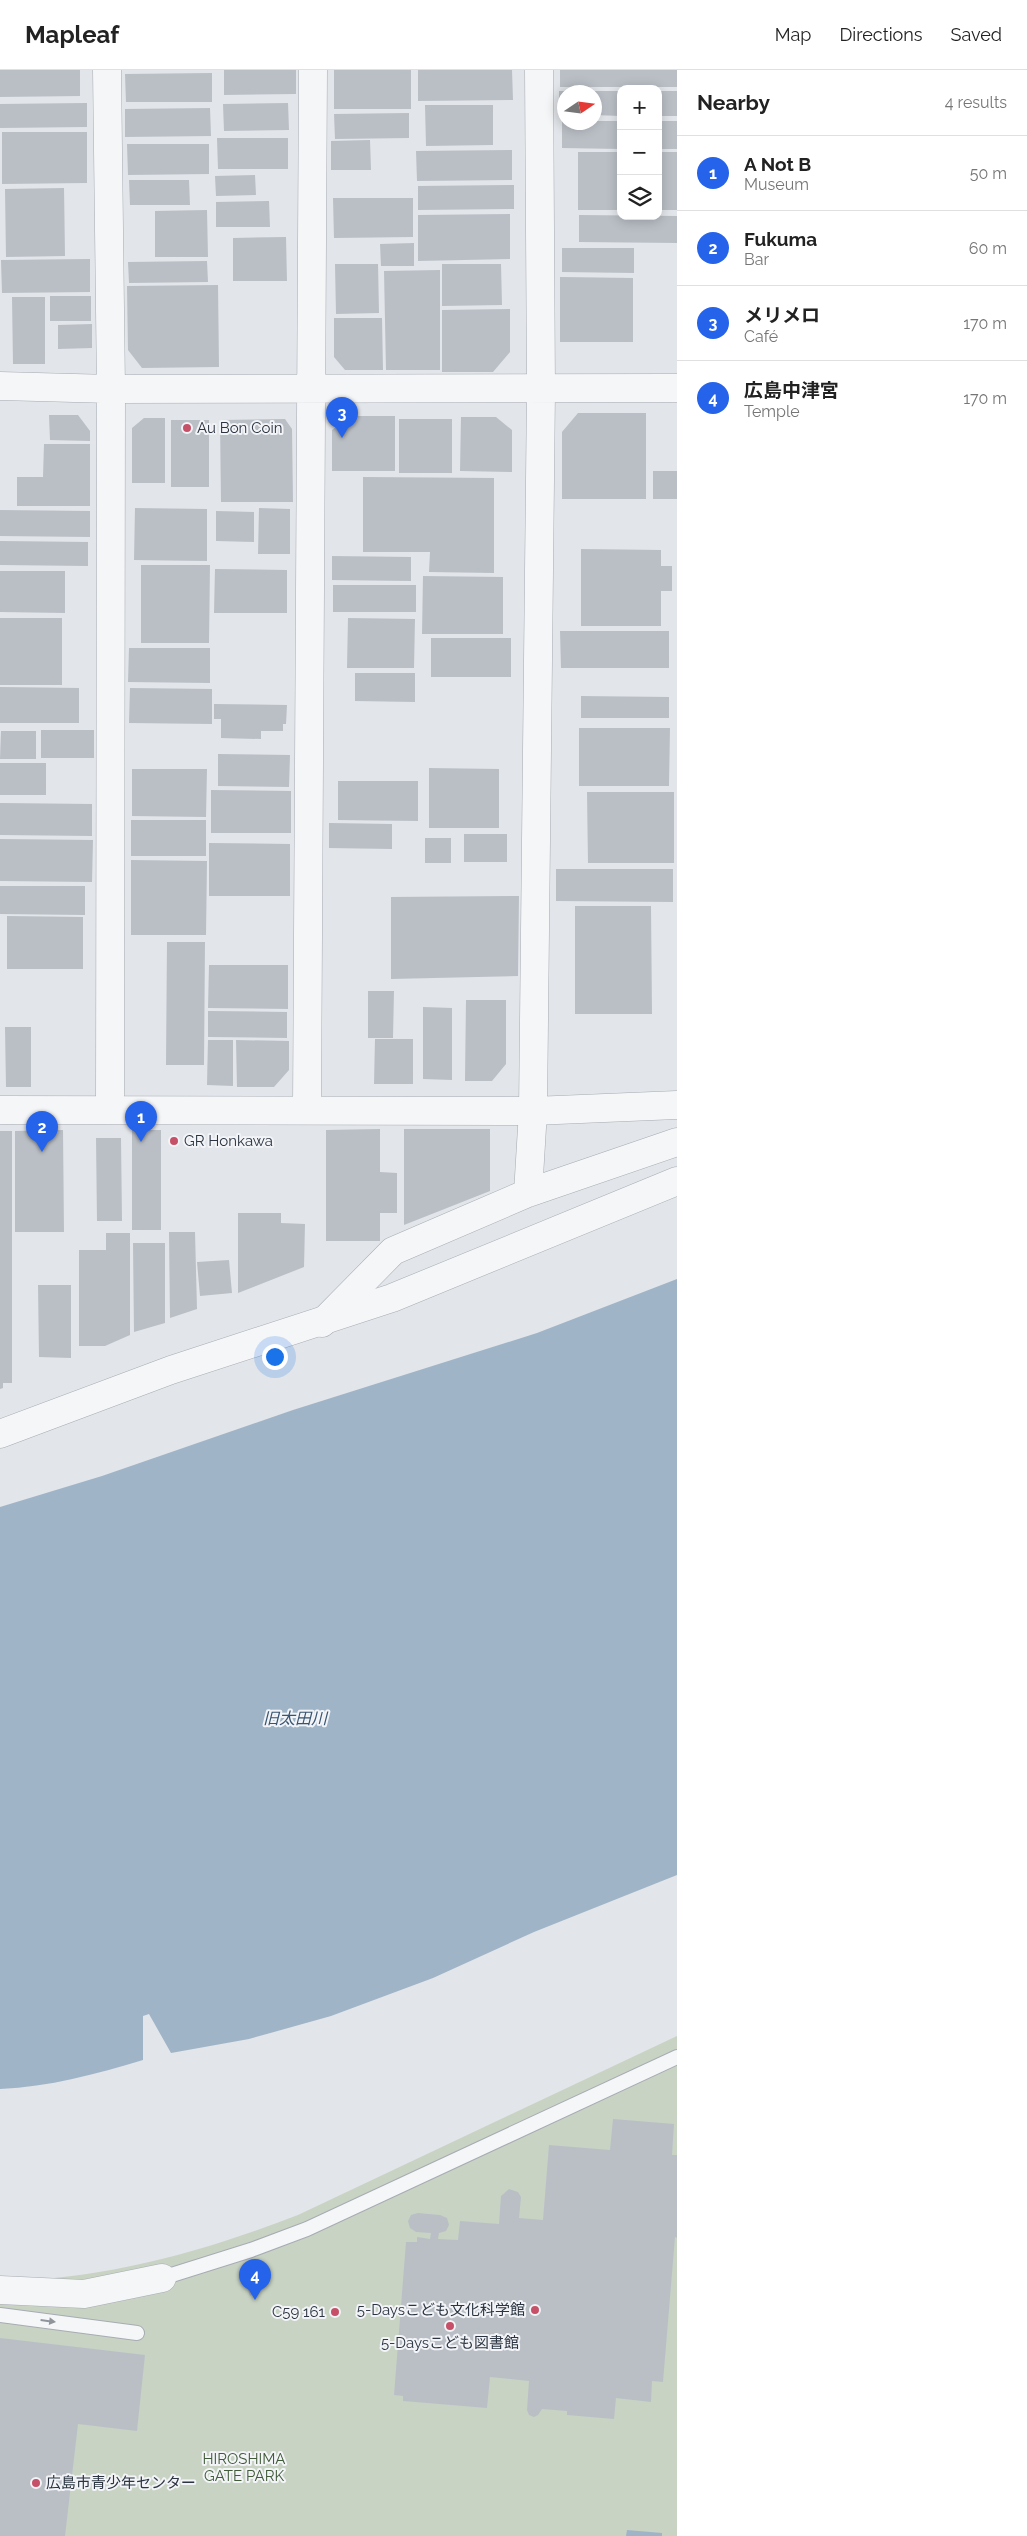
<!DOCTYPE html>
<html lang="en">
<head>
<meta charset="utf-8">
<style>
	:root { --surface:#fff; --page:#f2f2f2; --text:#222; --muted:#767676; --line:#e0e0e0; --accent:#2563eb }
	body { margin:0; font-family:Raleway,"Noto Sans JP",sans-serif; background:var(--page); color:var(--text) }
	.controls { position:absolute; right:15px; top:15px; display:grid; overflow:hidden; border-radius:10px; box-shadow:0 2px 12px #0003 }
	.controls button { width:45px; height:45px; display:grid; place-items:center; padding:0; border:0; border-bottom:1px solid var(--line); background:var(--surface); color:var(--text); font:25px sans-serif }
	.compass { position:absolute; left:557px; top:15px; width:45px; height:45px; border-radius:50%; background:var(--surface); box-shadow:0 2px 12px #0003; rotate:77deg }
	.you { position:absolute; left:274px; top:1286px; width:18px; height:18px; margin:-12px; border:4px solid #fff; border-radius:50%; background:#1a73e8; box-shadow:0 0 0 8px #1a73e833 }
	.badge { display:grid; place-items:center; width:32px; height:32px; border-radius:50%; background:var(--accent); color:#fff; font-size:16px; font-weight:700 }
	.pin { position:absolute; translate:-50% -41px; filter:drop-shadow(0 1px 2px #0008) }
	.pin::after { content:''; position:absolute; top:26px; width:18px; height:15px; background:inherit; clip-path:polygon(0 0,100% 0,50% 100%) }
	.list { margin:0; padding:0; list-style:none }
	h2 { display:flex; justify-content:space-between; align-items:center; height:65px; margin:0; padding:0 20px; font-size:21px }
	h2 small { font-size:16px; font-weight:400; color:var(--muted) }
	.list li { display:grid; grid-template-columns:32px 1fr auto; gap:15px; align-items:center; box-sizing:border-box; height:75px; padding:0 20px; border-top:1px solid var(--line) }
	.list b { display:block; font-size:19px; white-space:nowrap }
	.list p { margin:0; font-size:16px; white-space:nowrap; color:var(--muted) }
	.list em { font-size:16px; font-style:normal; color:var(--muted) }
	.icon { flex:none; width:28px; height:28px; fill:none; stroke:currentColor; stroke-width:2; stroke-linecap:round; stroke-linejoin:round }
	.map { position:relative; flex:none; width:677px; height:2466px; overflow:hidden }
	header { display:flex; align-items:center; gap:30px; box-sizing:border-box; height:70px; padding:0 25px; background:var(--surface); border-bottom:1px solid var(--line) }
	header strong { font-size:24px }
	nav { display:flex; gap:28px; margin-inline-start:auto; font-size:18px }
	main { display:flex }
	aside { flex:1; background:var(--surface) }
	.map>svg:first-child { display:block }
	.green { fill:#c8d3c4 }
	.water { fill:#a0b4c7 }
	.building { fill:#babfc6 }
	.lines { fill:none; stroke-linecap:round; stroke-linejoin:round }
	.service-casing { stroke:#a7acb3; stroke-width:16 }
	.minor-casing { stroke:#a7acb3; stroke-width:29 }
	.tertiary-casing { stroke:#a7acb3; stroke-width:29 }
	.service { stroke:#f5f6f8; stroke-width:14 }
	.minor { stroke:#f5f6f8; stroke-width:28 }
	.tertiary { stroke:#f5f6f8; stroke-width:28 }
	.oneway { fill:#90959c }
	.poi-dot { fill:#c55067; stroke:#f2f4f7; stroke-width:2 }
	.labels { text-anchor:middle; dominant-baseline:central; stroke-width:4; stroke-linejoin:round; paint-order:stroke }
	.poi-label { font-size:15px; fill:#2b3440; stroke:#f2f4f7; text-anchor:start }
	.park-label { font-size:15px; fill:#415b39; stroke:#f2f4f7 }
	.water-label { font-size:16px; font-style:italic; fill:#385472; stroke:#f2f4f7 }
</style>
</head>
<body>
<header>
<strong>Mapleaf</strong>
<nav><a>Map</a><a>Directions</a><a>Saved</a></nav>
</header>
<main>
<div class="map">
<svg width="677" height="2466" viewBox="0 0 677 2466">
	<rect width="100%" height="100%" fill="#e2e5e9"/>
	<path class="green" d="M 677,1966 L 677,2466 L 0,2466 L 0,2211 C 103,2210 202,2182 298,2145 Z"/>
	<path class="water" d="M 677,1209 L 677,1805 L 534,1862 L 433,1908 L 331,1946 L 249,1969 L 171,1983 L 149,1944 L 143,1946 L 143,1990 C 96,2004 49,2017 0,2019 L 0,1437 L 102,1406 L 293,1340 L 537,1263 Z
		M 627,2460 L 662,2463 L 662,2466 L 626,2466 Z"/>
	<path class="building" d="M 0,0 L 80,0 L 80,26 L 0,27 Z
		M 224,0 L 296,0 L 296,24 L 224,25 Z
		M 334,0 L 411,0 L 411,39 L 334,39 Z
		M 418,0 L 512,0 L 513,30 L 418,31 Z
		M 560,0 L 677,0 L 677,17 L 560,17 Z
		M 212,3 L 212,32 L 126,32 L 125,4 Z
		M 559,21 L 564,21 L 564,45 L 559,45 Z
		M 594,21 L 621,21 L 621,46 L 594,45 Z
		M 658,21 L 677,21 L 677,46 L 658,46 Z
		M 87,33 L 87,57 L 0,58 L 0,34 Z
		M 288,33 L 289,60 L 224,61 L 223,34 Z
		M 425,35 L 493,35 L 493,75 L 426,76 Z
		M 210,38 L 211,66 L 125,67 L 125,39 Z
		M 409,43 L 409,68 L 335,69 L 334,44 Z
		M 562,51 L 621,51 L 621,79 L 562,78 Z
		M 658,51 L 677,51 L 677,79 L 658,79 Z
		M 2,62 L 87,62 L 87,113 L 2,114 Z
		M 217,68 L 288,68 L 288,99 L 218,99 Z
		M 370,70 L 371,100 L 331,100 L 331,71 Z
		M 127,74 L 209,74 L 209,104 L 128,105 Z
		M 512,80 L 512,110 L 417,111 L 416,81 Z
		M 578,82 L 621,82 L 621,140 L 578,140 Z
		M 658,82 L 677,82 L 677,140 L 658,140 Z
		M 255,105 L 256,125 L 216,126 L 215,106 Z
		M 129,110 L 189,110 L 190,135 L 130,135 Z
		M 514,115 L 514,139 L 418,140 L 418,116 Z
		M 64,118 L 65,186 L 6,187 L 5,119 Z
		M 333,128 L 413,128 L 413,167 L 334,168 Z
		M 269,131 L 270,157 L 216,157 L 216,132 Z
		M 207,140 L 208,187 L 155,187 L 155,141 Z
		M 510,144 L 510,189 L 418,191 L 418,145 Z
		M 579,145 L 677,146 L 677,173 L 579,172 Z
		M 286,167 L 287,211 L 233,211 L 233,168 Z
		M 414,173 L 414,196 L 381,196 L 380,174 Z
		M 562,178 L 634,178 L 634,203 L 562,202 Z
		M 90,189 L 90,222 L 2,223 L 1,190 Z
		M 207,191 L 208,212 L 129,213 L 128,192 Z
		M 335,194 L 378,194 L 379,243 L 336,244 Z
		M 442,194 L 501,194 L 502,235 L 442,236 Z
		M 440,200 L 440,300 L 386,300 L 384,201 Z
		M 560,207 L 633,208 L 633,272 L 560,272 Z
		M 218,215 L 219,297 L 142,298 L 128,280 L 127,216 Z
		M 50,226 L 91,226 L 91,251 L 50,251 Z
		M 12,227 L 45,227 L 45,294 L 13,294 Z
		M 510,239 L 510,282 L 493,302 L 442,302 L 442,240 Z
		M 334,248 L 382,248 L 383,300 L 345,300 L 334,287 Z
		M 92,254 L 92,278 L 58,279 L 58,255 Z
		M 578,343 L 646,343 L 646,429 L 562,429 L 562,362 Z
		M 49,345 L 78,345 L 90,361 L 90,371 L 50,370 Z
		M 350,346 L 395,346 L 395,401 L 332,401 L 332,360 Z
		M 461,347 L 496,347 L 512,360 L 512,402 L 460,401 Z
		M 144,348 L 165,348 L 165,413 L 132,413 L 132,358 Z
		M 285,349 L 292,359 L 293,432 L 221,432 L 220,350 Z
		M 399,349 L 452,349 L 452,403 L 399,403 Z
		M 171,350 L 209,350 L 209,417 L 171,417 Z
		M 44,374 L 90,374 L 90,436 L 17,436 L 17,407 L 43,407 Z
		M 653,401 L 677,401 L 677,429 L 653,429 Z
		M 363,407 L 494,408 L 494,503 L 429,502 L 430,482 L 363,482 Z
		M 135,438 L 207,439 L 207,491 L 134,490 Z
		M 259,438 L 290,439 L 290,484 L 258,484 Z
		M 0,440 L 90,441 L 90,467 L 0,466 Z
		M 216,441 L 254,442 L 254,472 L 216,471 Z
		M 0,471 L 88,472 L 88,496 L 0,495 Z
		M 581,479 L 661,480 L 661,496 L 672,496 L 672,521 L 661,521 L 661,556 L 581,556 Z
		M 332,486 L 411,487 L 411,511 L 332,510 Z
		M 141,495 L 210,495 L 209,573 L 141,573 Z
		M 215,499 L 287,500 L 287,543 L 214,543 Z
		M 0,501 L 65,501 L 65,543 L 0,542 Z
		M 423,506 L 503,507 L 503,564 L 422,564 Z
		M 333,515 L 416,515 L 416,542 L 333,542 Z
		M 0,548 L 62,548 L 62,615 L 0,615 Z
		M 348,548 L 415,549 L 414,598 L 347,598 Z
		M 560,561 L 669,561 L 669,598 L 561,598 Z
		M 431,568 L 511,568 L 511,607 L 431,607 Z
		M 129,578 L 210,578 L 210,613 L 128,612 Z
		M 355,603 L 415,603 L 415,632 L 355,631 Z
		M 0,617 L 79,618 L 79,653 L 0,653 Z
		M 130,618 L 212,619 L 212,654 L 129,653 Z
		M 581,626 L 669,627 L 669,648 L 581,648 Z
		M 214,634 L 287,635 L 286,654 L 283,654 L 283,661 L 261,661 L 261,669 L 221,668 L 221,649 L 214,649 Z
		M 579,658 L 670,658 L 669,716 L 579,716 Z
		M 41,660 L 94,660 L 94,688 L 41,688 Z
		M 1,661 L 36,661 L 36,689 L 0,689 Z
		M 218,684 L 290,685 L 289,717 L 218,716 Z
		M 0,693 L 46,693 L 46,725 L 0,725 Z
		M 429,698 L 499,699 L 499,758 L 429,758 Z
		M 132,699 L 207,699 L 206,747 L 132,746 Z
		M 338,711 L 418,711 L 418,751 L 338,750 Z
		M 211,720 L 291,721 L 291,763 L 211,763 Z
		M 587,722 L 674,722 L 674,793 L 588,793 Z
		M 0,733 L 92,734 L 92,766 L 0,765 Z
		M 131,750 L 206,750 L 206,786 L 131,786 Z
		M 329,753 L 392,754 L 392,779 L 329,778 Z
		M 464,764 L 507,764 L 507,792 L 464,792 Z
		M 425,768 L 451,768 L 451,793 L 425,793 Z
		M 0,769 L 93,770 L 92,812 L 0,811 Z
		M 209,773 L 290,774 L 290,826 L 209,826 Z
		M 131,790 L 207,791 L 206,865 L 131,865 Z
		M 556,799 L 673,799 L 673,832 L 556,831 Z
		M 0,816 L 85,816 L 85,845 L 0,844 Z
		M 519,826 L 518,906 L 391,909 L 391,827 Z
		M 575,836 L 651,836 L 652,944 L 575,944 Z
		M 7,846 L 83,847 L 83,899 L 7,899 Z
		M 167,872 L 205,872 L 204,995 L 166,995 Z
		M 209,895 L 288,895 L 288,939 L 208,938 Z
		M 368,921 L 394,921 L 393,968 L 368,968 Z
		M 466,930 L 506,930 L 506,994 L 492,1011 L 465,1011 Z
		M 423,937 L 452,938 L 452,1010 L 423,1009 Z
		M 208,941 L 287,942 L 287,968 L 208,967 Z
		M 5,957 L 31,957 L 31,1017 L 6,1017 Z
		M 375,969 L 413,969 L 413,1014 L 374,1014 Z
		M 208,970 L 233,970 L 233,1016 L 207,1015 Z
		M 236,970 L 289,971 L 289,1000 L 274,1017 L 237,1017 Z
		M 380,1059 L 380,1102 L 397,1103 L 397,1143 L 380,1143 L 380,1171 L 326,1171 L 326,1060 Z
		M 404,1059 L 490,1059 L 490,1121 L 404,1155 Z
		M 63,1060 L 64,1162 L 15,1162 L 15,1061 Z
		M 132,1060 L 161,1060 L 161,1160 L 132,1160 Z
		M 0,1061 L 12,1061 L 12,1313 L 3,1313 L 3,1318 L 0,1319 Z
		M 96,1068 L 121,1068 L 122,1151 L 97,1151 Z
		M 238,1143 L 281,1143 L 281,1153 L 305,1154 L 304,1197 L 238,1223 Z
		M 169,1162 L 195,1162 L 197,1239 L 170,1248 Z
		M 106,1163 L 130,1163 L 130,1265 L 105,1276 L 79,1276 L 79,1180 L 106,1180 Z
		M 133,1173 L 165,1173 L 165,1253 L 134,1262 Z
		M 229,1190 L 232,1223 L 200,1226 L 197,1192 Z
		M 38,1215 L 71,1215 L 71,1288 L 39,1287 Z
		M 613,2049 L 674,2054 L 672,2085 L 677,2085 L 677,2168 L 675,2167 L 663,2312 L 652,2311 L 651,2332 L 616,2328 L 614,2349 L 567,2345 L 567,2341 L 542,2339 L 538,2345 L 534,2347 L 529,2345 L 527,2340 L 529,2311 L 490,2307 L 487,2338 L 403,2331 L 403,2326 L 394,2325 L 406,2172 L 417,2172 L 417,2167 L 430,2169 L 431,2163 L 416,2162 L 410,2158 L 408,2151 L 411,2145 L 418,2143 L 440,2145 L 447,2148 L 449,2155 L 446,2161 L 439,2163 L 438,2169 L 458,2170 L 460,2151 L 499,2154 L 501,2126 L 509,2119 L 518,2122 L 521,2127 L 519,2148 L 543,2150 L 549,2075 L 610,2080 Z
		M 255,2215 L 257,2223 L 250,2226 L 247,2217 Z
		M 0,2268 L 145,2285 L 137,2361 L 78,2354 L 65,2466 L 0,2466 Z"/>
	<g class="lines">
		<defs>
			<path id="service" d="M 162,2208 L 251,2180 L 307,2159 L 677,1987
				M 0,2245 L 137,2263"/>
			<path id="minor" d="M 107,0 L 111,319 L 110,1039
				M 0,316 L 111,319 L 677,318
				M 307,1039 L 313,0
				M 0,1040 L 533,1041 L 677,1035
				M 528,1123 L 533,1041 L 541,320 L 539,0
				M 322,1253 L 393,1181 L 528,1123 L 677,1072
				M 0,2220 L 84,2224 L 162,2208"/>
			<path id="tertiary" d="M 0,1364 L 171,1300 L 392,1228 L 677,1111"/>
		</defs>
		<use href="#service" class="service-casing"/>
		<use href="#minor" class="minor-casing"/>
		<use href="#tertiary" class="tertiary-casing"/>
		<use href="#service" class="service"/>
		<use href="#minor" class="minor"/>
		<use href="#tertiary" class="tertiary"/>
	</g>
	<defs><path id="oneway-solid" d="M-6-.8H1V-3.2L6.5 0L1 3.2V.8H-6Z" transform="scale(1.25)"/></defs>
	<use class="oneway" href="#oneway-solid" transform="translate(48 2251) rotate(7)"/>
	<g class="poi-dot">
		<circle cx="187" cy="358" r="5"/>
		<circle cx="174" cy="1071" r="5"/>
		<circle cx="535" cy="2240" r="5"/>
		<circle cx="335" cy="2242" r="5"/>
		<circle cx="450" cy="2256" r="5"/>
		<circle cx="36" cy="2413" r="5"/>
	</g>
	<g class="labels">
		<g class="poi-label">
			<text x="197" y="358">Au Bon Coin</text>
			<text x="184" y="1071">GR Honkawa</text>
			<text x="525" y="2240" text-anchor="end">5-Daysこども文化科学館</text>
			<text x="325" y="2242" text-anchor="end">C59 161</text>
			<text x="450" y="2273" text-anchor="middle">5-Daysこども図書館</text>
			<text x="46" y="2413">広島市青少年センター</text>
		</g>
		<g class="park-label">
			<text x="244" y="2389">HIROSHIMA<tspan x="244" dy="17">GATE PARK</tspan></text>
		</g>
		<g class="water-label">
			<text x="295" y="1648">旧太田川</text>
		</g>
	</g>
</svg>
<div class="controls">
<button>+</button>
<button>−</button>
<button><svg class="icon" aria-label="layers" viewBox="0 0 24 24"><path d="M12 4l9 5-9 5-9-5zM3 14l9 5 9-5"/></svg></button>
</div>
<svg class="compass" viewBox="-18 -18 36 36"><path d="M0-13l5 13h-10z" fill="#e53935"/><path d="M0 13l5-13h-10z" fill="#767676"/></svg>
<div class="you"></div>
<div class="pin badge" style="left:141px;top:1072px">1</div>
<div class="pin badge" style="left:42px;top:1082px">2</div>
<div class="pin badge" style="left:342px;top:368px">3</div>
<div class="pin badge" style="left:255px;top:2230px">4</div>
</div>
<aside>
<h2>Nearby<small>4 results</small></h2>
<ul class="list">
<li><span class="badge">1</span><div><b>A Not B</b><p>Museum</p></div><em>50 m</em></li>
<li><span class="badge">2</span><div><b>Fukuma</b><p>Bar</p></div><em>60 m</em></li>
<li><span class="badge">3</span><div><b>メリメロ</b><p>Café</p></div><em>170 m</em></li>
<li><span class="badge">4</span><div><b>広島中津宮</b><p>Temple</p></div><em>170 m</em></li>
</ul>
</aside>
</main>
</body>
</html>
